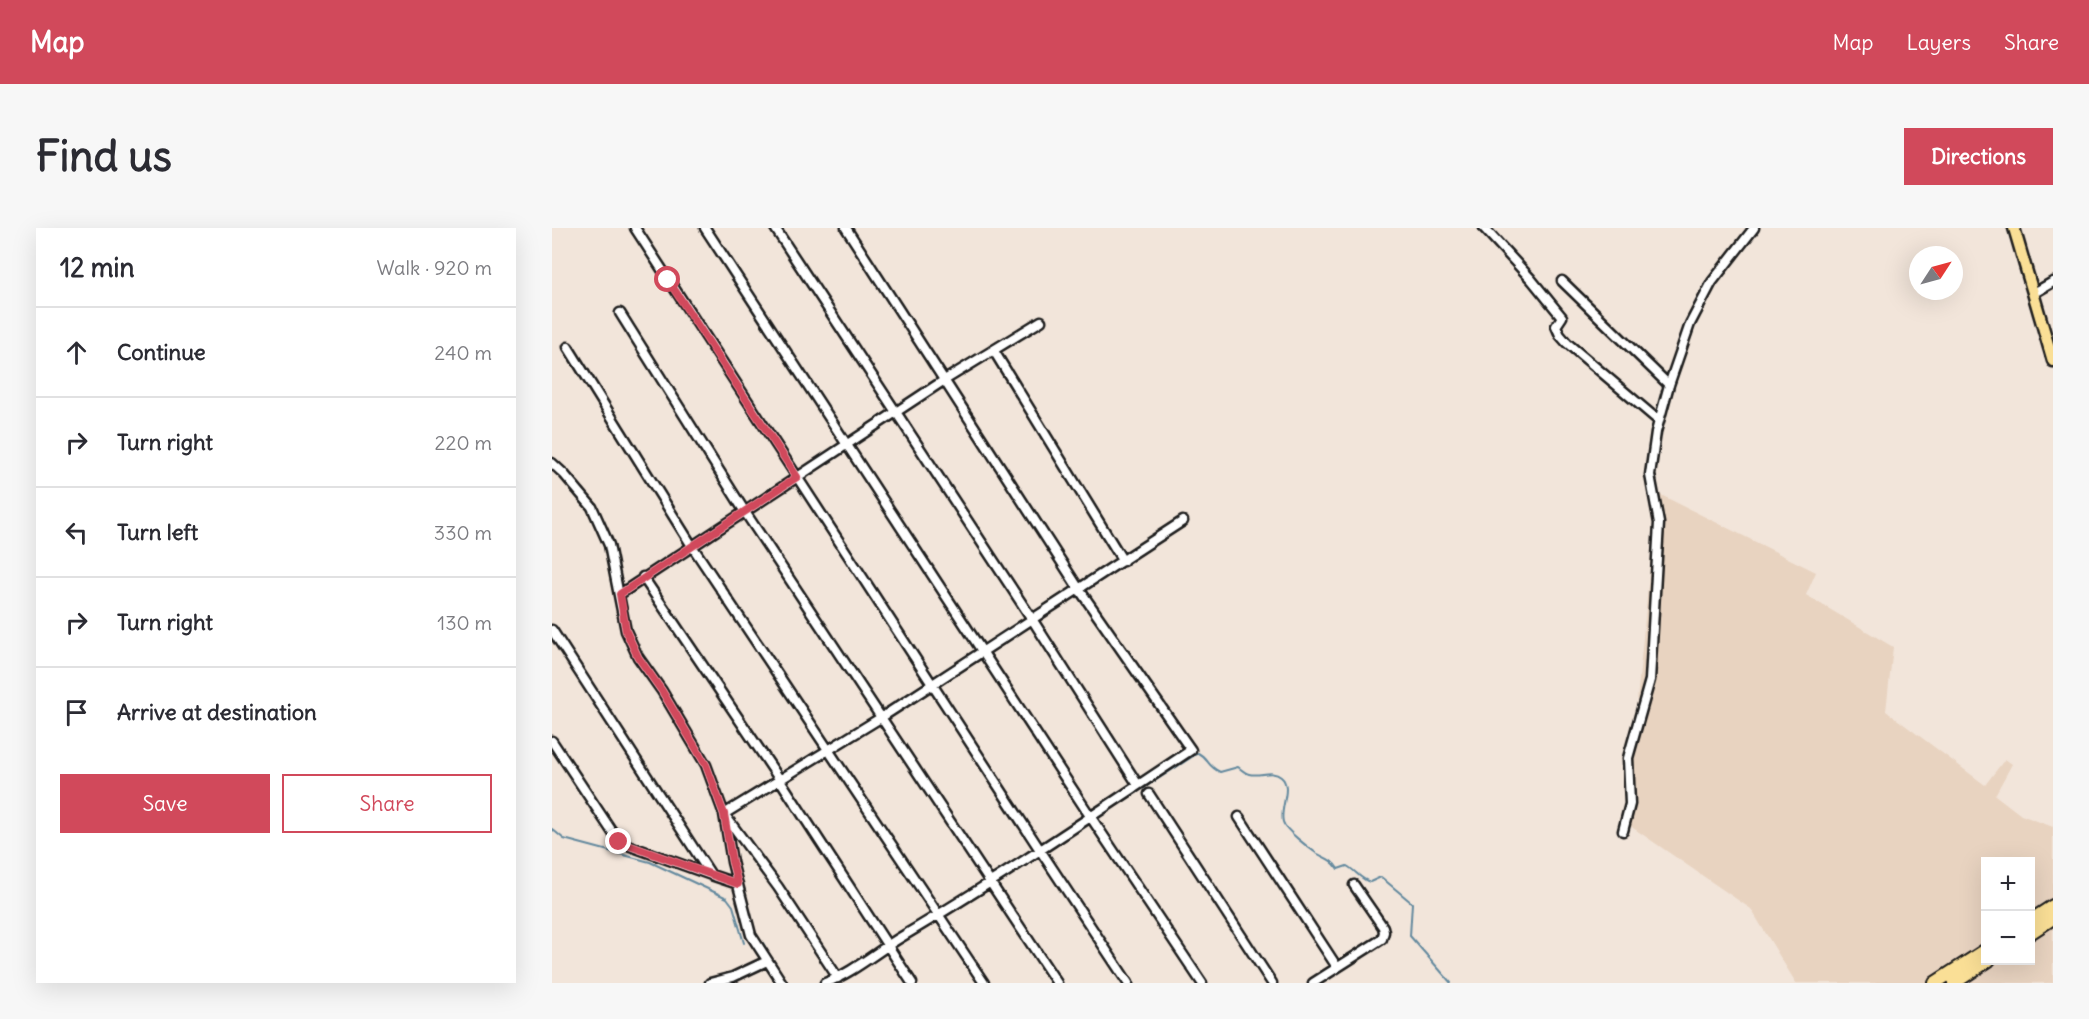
<!DOCTYPE html>
<html lang="en">
<head>
<meta charset="utf-8">
<style>
	:root { --surface:#fff; --page:#f7f7f7; --text:#2b2b33; --muted:#7c7c81; --line:#e1e1e2; --accent:#d1495b }
	body { margin:0; font-family:Delius,sans-serif; background:var(--page); color:var(--text) }
	.controls { position:absolute; right:18px; bottom:18px; display:grid; overflow:hidden; border-radius:0px; box-shadow:0 6px 24px #0002 }
	.controls button { width:54px; height:54px; display:grid; place-items:center; padding:0; border:0; border-bottom:2px solid var(--line); background:var(--surface); color:var(--text); font:30px sans-serif }
	.compass { position:absolute; left:1357px; top:18px; width:54px; height:54px; border-radius:50%; background:var(--surface); box-shadow:0 6px 24px #0002; rotate:54deg }
	.stop { position:absolute; width:18px; height:18px; margin:-14px; border:4px solid #d1495b; border-radius:50%; background:#fff }
	.stop.end { background:#d1495b; border-color:#fff; box-shadow:0 2px 6px #0008 }
	.list { margin:0; padding:0; list-style:none }
	h2 { display:flex; justify-content:space-between; align-items:center; height:78px; margin:0; padding:0 24px; font-size:26px }
	h2 small { font-size:20px; font-weight:400; color:var(--muted) }
	.list li { display:grid; grid-template-columns:39px 1fr auto; gap:18px; align-items:center; box-sizing:border-box; height:90px; padding:0 24px; border-top:2px solid var(--line) }
	.list b { display:block; font-size:22px; white-space:nowrap }
	.list em { font-size:20px; font-style:normal; color:var(--muted) }
	.actions { display:flex; gap:12px; padding:18px 24px }
	.actions a { flex:1; padding:14px 0; border:2px solid var(--accent); border-radius:0px; text-align:center; font-size:21px; color:var(--accent) }
	.actions .main { background:var(--accent); color:#fff }
	.icon { flex:none; width:33px; height:33px; fill:none; stroke:currentColor; stroke-width:2; stroke-linecap:round; stroke-linejoin:round }
	.map { position:relative; flex:none; width:1501px; height:755px; overflow:hidden; border-radius:0px }
	header { display:flex; align-items:center; gap:36px; box-sizing:border-box; height:84px; padding:0 30px; background:var(--accent); color:#fff }
	header strong { font-size:28px }
	nav { display:flex; gap:33px; margin-inline-start:auto; font-size:21px }
	.intro { display:flex; align-items:center; justify-content:space-between; box-sizing:border-box; height:144px; padding:0 36px }
	h1 { margin:0; font-size:42px }
	.button { padding:15px 27px; border-radius:0px; background:var(--accent); color:#fff; font-size:21px; font-weight:700 }
	main { display:flex; gap:36px; padding:0 36px }
	aside { flex:1; background:var(--surface); border-radius:0px; box-shadow:0 6px 24px #0002 }
	.map>svg:first-child { display:block }
	.built { fill:#e8d3c0; fill-rule:evenodd }
	.lines { fill:none; stroke-linecap:round; stroke-linejoin:round }
	.stream { stroke:#63899e; stroke-width:2 }
	.minor-casing { stroke:#1c1c1c; stroke-width:13 }
	.major-casing { stroke:#1c1c1c; stroke-width:15 }
	.highway-casing { stroke:#1c1c1c; stroke-width:16 }
	.minor { stroke:#fff; stroke-width:8 }
	.major { stroke:#fadf96; stroke-width:10 }
	.highway { stroke:#fadf96; stroke-width:12 }
	.route { stroke:#d1495b; stroke-width:8 }
</style>
</head>
<body>
<header>
<strong>Map</strong>
<nav><a>Map</a><a>Layers</a><a>Share</a></nav>
</header>
<div class="intro"><h1>Find us</h1><a class="button">Directions</a></div>
<main>
<aside>
<h2>12 min<small>Walk · 920 m</small></h2>
<ul class="list">
<li><svg class="icon" aria-label="ahead" viewBox="0 0 24 24"><path d="M12 20V5M6 11l6-6 6 6"/></svg><div><b>Continue</b></div><em>240 m</em></li>
<li><svg class="icon" aria-label="right" viewBox="0 0 24 24"><path d="M7 20v-9h11M14 6l5 5-5 5"/></svg><div><b>Turn right</b></div><em>220 m</em></li>
<li><svg class="icon" aria-label="left" viewBox="0 0 24 24"><path d="M17 20v-9H6M10 6l-5 5 5 5"/></svg><div><b>Turn left</b></div><em>330 m</em></li>
<li><svg class="icon" aria-label="right" viewBox="0 0 24 24"><path d="M7 20v-9h11M14 6l5 5-5 5"/></svg><div><b>Turn right</b></div><em>130 m</em></li>
<li><svg class="icon" aria-label="arrive" viewBox="0 0 24 24"><path d="M6 21V4h12l-3 4 3 4H6"/></svg><div><b>Arrive at destination</b></div></li>
</ul>
<div class="actions"><a class="main">Save</a><a>Share</a></div>
</aside>
<div class="map">
<svg width="1501" height="755" viewBox="0 0 1501 755">
	<rect width="100%" height="100%" fill="#f2e5da"/>
	<filter id="ink" filterUnits="userSpaceOnUse"><feTurbulence type="fractalNoise" baseFrequency=".0167" numOctaves="2"/><feDisplacementMap in="SourceGraphic" scale="12" xChannelSelector="R" yChannelSelector="G"/><feConvolveMatrix kernelMatrix="1 2 1 2 8 2 1 2 1" color-interpolation-filters="sRGB"/></filter>
	<g filter="url(#ink)">
		<path class="built" d="M 1105,265 L 1264,344 L 1254,367 L 1341,419 L 1334,483 L 1433,557 L 1453,531 L 1460,536 L 1443,567 L 1469,587 L 1501,599 L 1501,755 L 1244,755 L 1199,681 L 1071,593 L 1075,576 ZM 1434,634 L 1478,634 L 1478,732 L 1434,732 Z"/>
		<g class="lines">
			<path class="stream" d="M 547,589 L 646,525 C 656,530 655,538 668,544 L 686,539 C 690,542 693,545 697,546 C 708,549 720,541 729,549 C 741,559 727,581 731,594 C 733,602 757,620 764,625 C 773,630 781,632 786,641 L 795,638 C 804,643 808,651 818,654 L 829,649 L 860,675 L 858,708 L 899,755
				M 0,601 L 12,611 L 98,634 L 175,670 L 181,678 L 192,715
				M 211,715 L 218,728"/>
			<defs>
				<path id="minor" d="M 83,0 L 488,622 L 576,755
					M 153,0 L 538,588 L 650,755
					M 223,0 L 480,391 L 586,557
					M 932,0 L 979,51 L 1010,89 L 1004,98 L 1008,107 L 1015,115 L 1107,193
					M 1010,53 L 1117,157
					M 1482,65 L 1501,54
					M 68,85 L 193,284 L 505,755
					M 16,119 L 140,318 L 432,755
					M 442,123 L 571,333
					M 0,235 L 12,246 L 40,279 L 57,317 L 74,403 L 86,429 L 110,463 L 154,537 L 172,586 L 180,634 L 199,707 L 230,755
					M 91,349 L 228,552 L 360,755
					M 68,366 L 391,153 L 489,93
					M 0,402 L 159,647 L 186,656
					M 0,513 L 67,614 L 159,647
					M 597,566 L 720,755
					M 687,589 L 785,739
					M 1071,603 L 1078,576 L 1076,530 L 1098,452 L 1107,295 L 1098,247 L 1104,204 L 1117,157 L 1138,96 L 1160,54 L 1202,0
					M 286,750 L 226,659 L 172,586 L 330,489 L 631,293
					M 158,755 L 181,749 L 215,733
					M 273,755 C 301,745 325,723 351,708 C 449,650 544,585 639,522 L 527,361 L 294,0
					M 761,755 L 830,711 L 832,704 L 831,699 L 802,657"/>
				<path id="major" d="M 1462,0 L 1501,133"/>
				<path id="highway" d="M 1478,693 L 1501,678
					M 1478,705 L 1501,690
					M 1383,755 L 1434,722
					M 1402,755 L 1437,732"/>
			</defs>
			<use href="#minor" class="minor-casing"/>
			<use href="#major" class="major-casing"/>
			<use href="#highway" class="highway-casing"/>
			<use href="#minor" class="minor"/>
			<use href="#major" class="major"/>
			<use href="#highway" class="highway"/>
		</g>
	</g>
	<g class="lines" filter="url(#ink)">
		<path class="route" d="M 67,614 L 186,656 L 180,634 L 172,586 L 154,537 L 110,463 L 86,429 L 74,403 L 68,366 L 245,249 L 116,52"/>
	</g>
</svg>
<div class="controls">
<button>+</button>
<button>−</button>
</div>
<svg class="compass" viewBox="-18 -18 36 36"><path d="M0-13l5 13h-10z" fill="#e53935"/><path d="M0 13l5-13h-10z" fill="#7c7c81"/></svg>
<div class="stop" style="left:116px;top:52px"></div>
<div class="stop end" style="left:67px;top:614px"></div>
</div>
</main>
</body>
</html>
